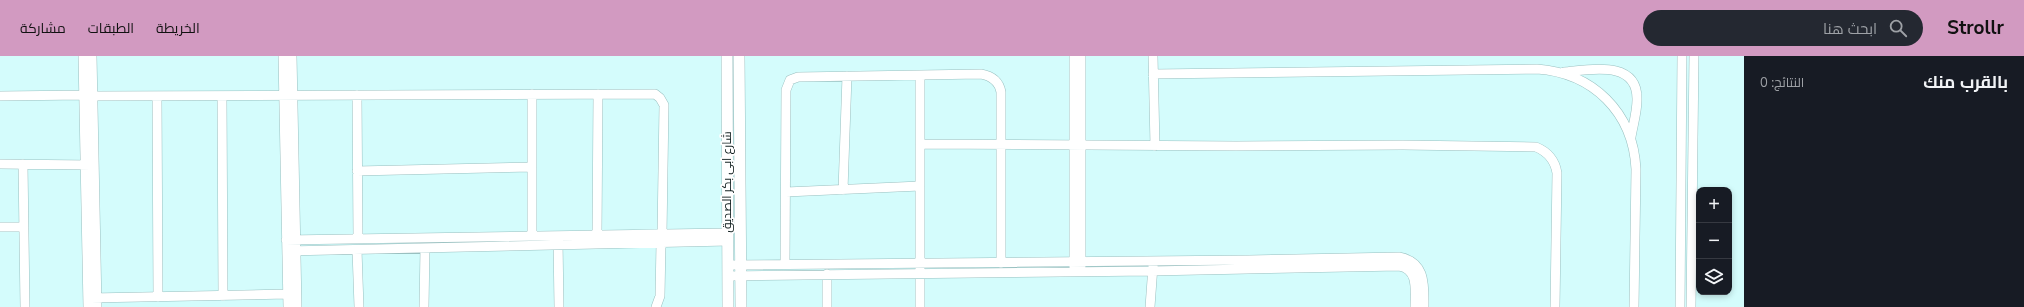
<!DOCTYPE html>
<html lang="ar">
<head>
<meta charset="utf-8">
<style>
	:root { --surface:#171b24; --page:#242831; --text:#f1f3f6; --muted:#9ea1a6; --line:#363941; --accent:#d29ac1 }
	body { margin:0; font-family:"Nunito Sans",Cairo,sans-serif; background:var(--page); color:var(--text); direction:rtl }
	.controls { position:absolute; right:12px; bottom:12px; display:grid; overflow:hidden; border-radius:8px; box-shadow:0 2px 6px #0003 }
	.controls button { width:36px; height:36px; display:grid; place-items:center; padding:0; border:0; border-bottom:1px solid var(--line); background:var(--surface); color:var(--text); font:20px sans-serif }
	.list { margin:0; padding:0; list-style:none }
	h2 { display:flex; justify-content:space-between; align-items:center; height:52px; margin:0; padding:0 16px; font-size:17px }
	h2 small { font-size:13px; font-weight:400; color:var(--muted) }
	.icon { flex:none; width:22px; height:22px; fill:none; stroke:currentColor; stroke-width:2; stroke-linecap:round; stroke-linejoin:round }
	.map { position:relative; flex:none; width:1744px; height:251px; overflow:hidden; direction:ltr }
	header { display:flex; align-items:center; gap:24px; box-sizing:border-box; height:56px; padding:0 20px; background:var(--accent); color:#111 }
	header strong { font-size:19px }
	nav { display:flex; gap:22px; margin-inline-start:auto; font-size:14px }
	.search { width:280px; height:36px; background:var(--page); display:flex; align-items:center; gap:10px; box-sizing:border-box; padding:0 14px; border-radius:22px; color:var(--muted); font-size:15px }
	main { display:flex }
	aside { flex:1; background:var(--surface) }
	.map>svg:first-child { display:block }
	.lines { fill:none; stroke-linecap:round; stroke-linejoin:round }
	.minor-casing { stroke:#99c0c0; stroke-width:10 }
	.major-casing { stroke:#99c0c0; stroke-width:12 }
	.minor { stroke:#fff; stroke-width:9 }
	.major { stroke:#fff; stroke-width:11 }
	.labels { text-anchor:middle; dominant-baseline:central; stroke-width:3.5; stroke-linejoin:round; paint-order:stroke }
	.street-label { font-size:12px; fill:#0f1e1e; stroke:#fff }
</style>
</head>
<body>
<header>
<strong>Strollr</strong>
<div class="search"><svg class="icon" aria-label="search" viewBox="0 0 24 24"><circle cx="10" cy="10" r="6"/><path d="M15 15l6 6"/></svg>ابحث هنا</div>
<nav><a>الخريطة</a><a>الطبقات</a><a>مشاركة</a></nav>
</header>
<main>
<aside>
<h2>بالقرب منك<small>النتائج: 0</small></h2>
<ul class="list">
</ul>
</aside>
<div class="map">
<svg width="1744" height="251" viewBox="0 0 1744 251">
	<rect width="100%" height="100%" fill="#d4fcfc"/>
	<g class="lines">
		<defs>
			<path id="minor" d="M 83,0 L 88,251
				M 92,0 L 97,251
				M 283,0 L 288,251
				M 292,0 L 297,251
				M 1074,0 L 1074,211
				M 1153,0 L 1155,90
				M 1564,16 C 1589,14 1638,3 1637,44 C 1637,56 1633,69 1631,81
				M 1153,18 L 1537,13 C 1593,17 1633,56 1636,113 L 1634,251
				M 920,19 L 920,251
				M 532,38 L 532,180
				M 357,39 L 358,183
				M 0,40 L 84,39
				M 93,40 L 655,38 L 660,42 L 664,49 L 662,178
				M 157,40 L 158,241
				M 222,40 L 223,240
				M 920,88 L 1236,90 L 1403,89 L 1536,91 C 1548,96 1555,104 1557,117 L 1555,251
				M 0,108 L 91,109
				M 23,108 L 25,251
				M 357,115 L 532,111
				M 843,134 L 847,20
				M 786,136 L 920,130
				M 0,171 L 24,171
				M 597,179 L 598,38
				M 286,184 L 728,177
				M 558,184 L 559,251
				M 357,194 L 359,251
				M 287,195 L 728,185
				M 785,208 L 786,34 L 790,24 L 798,21 L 981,18 C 992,20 999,25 1001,36 L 1001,207
				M 728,209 L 1249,204 L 1399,201 C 1426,206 1424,229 1424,251
				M 1081,210 L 1081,0
				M 827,218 L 827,251
				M 728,220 L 1152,215 L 1399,210 C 1419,213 1415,235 1415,251
				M 91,242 L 287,238
				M 424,251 L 425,192
				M 656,251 L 660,240 L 661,187
				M 1150,251 L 1153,210
				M 1680,251 L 1682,0
				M 1691,251 L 1694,0"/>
			<path id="major" d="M 727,0 L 728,251
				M 739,0 L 741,251"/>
		</defs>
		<use href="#minor" class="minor-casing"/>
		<use href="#major" class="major-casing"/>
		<use href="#minor" class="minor"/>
		<use href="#major" class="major"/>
	</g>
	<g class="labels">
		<g class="street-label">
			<text transform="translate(727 126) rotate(-90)">شارع ابى بكر الصديق</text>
		</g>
	</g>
</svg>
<div class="controls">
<button>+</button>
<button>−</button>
<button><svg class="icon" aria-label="layers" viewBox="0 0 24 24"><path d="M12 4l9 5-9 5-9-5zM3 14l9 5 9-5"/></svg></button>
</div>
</div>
</main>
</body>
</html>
